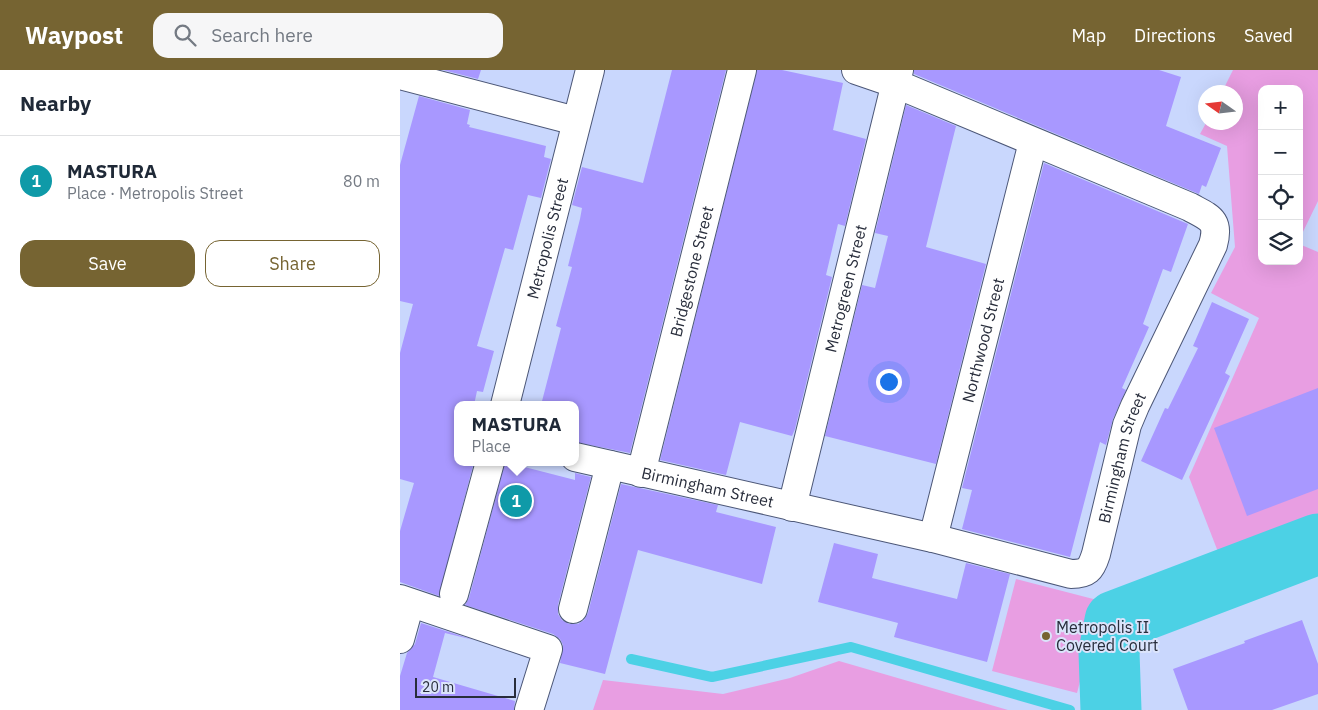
<!DOCTYPE html>
<html lang="en">
<head>
<meta charset="utf-8">
<style>
	:root { --surface:#fff; --page:#f6f6f7; --text:#1f2937; --muted:#747a83; --line:#e0e1e3; --accent:#766432 }
	body { margin:0; font-family:"IBM Plex Sans",sans-serif; background:var(--page); color:var(--text) }
	.controls { position:absolute; right:15px; top:15px; display:grid; overflow:hidden; border-radius:10px; box-shadow:0 5px 20px #0002 }
	.controls button { width:45px; height:45px; display:grid; place-items:center; padding:0; border:0; border-bottom:1px solid var(--line); background:var(--surface); color:var(--text); font:25px sans-serif }
	.compass { position:absolute; left:798px; top:15px; width:45px; height:45px; border-radius:50%; background:var(--surface); box-shadow:0 5px 20px #0002; rotate:284deg }
	.scale { position:absolute; left:15px; bottom:12px; width:101px; box-sizing:border-box; padding-left:5px; border:2px solid #282d3b; border-top:0; font-size:14px; line-height:18px; white-space:nowrap; color:#282d3b; -webkit-text-stroke:4px #dbe4fb; paint-order:stroke }
	.you { position:absolute; left:488px; top:311px; width:18px; height:18px; margin:-12px; border:4px solid #fff; border-radius:50%; background:#1a73e8; box-shadow:0 0 0 8px #1a73e833 }
	.badge { display:grid; place-items:center; width:32px; height:32px; border-radius:50%; background:var(--accent); color:#fff; font-size:16px; font-weight:700 }
	.pin { position:absolute; translate:-50% -50%; border:2px solid #fff; box-shadow:0 1px 5px #0006 }
	.popup { position:absolute; left:54px; top:331px; width:125px; height:65px; box-sizing:border-box; display:grid; place-content:center; border-radius:10px; background:var(--surface); filter:drop-shadow(0 1px 4px #0005); font-size:16px; white-space:nowrap; color:var(--muted) }
	.popup b { font-size:19px; color:var(--text) }
	.popup::after { content:''; position:absolute; left:50%; top:100%; margin-left:-10px; border:10px solid transparent; border-top-color:var(--surface) }
	.list { margin:0; padding:0; list-style:none }
	h2 { display:flex; justify-content:space-between; align-items:center; height:65px; margin:0; padding:0 20px; font-size:21px }
	h2 small { font-size:16px; font-weight:400; color:var(--muted) }
	.list li { display:grid; grid-template-columns:32px 1fr auto; gap:15px; align-items:center; box-sizing:border-box; height:90px; padding:0 20px; border-top:1px solid var(--line) }
	.list b { display:block; font-size:19px; white-space:nowrap }
	.list p { margin:0; font-size:16px; white-space:nowrap; color:var(--muted) }
	.list em { font-size:16px; font-style:normal; color:var(--muted) }
	.actions { display:flex; gap:10px; padding:15px 20px }
	.actions a { flex:1; padding:11px 0; border:1px solid var(--accent); border-radius:15px; text-align:center; font-size:18px; color:var(--accent) }
	.actions .main { background:var(--accent); color:#fff }
	.icon { flex:none; width:28px; height:28px; fill:none; stroke:currentColor; stroke-width:2; stroke-linecap:round; stroke-linejoin:round }
	.map { position:relative; flex:none; width:918px; height:640px; overflow:hidden }
	header { display:flex; align-items:center; gap:30px; box-sizing:border-box; height:70px; padding:0 25px; background:var(--accent); color:#fff }
	header strong { font-size:24px }
	nav { display:flex; gap:28px; margin-inline-start:auto; font-size:18px }
	.search { width:350px; height:45px; background:var(--page); display:flex; align-items:center; gap:12px; box-sizing:border-box; padding:0 18px; border-radius:15px; color:var(--muted); font-size:19px }
	main { display:flex }
	aside { flex:1; background:var(--surface) }
	.map>svg:first-child { display:block }
	.green { fill:#e89ee2 }
	.lines { fill:none; stroke-linecap:round; stroke-linejoin:round }
	.stream { stroke:#4cd1e5; stroke-width:10 }
	.river { stroke:#4cd1e5; stroke-width:61 }
	.building { fill:#a898ff }
	.street-casing { stroke:#4c5777; stroke-width:30 }
	.street { stroke:#fff; stroke-width:28 }
	.poi-dot { fill:#766432; stroke:#dbe4fb; stroke-width:2 }
	.labels { text-anchor:middle; dominant-baseline:central; stroke-width:4; stroke-linejoin:round; paint-order:stroke }
	.street-label { font-size:16px; fill:#282d3b; stroke:#dbe4fb }
	.poi-label { font-size:16px; fill:#282d3b; stroke:#dbe4fb; text-anchor:start }
</style>
</head>
<body>
<header>
<strong>Waypost</strong>
<div class="search"><svg class="icon" aria-label="search" viewBox="0 0 24 24"><circle cx="10" cy="10" r="6"/><path d="M15 15l6 6"/></svg>Search here</div>
<nav><a>Map</a><a>Directions</a><a>Saved</a></nav>
</header>
<main>
<aside>
<h2>Nearby<small></small></h2>
<ul class="list">
<li><span class="badge" style="background:#0f9aa8">1</span><div><b>MASTURA</b><p>Place · Metropolis Street</p></div><em>80 m</em></li>
</ul>
<div class="actions"><a class="main">Save</a><a>Share</a></div>
</aside>
<div class="map">
<svg width="918" height="640" viewBox="0 0 918 640">
	<rect width="100%" height="100%" fill="#c9d7fd"/>
	<path class="green" d="M 833,0 L 918,0 L 918,131 L 899,170 L 899,19 L 862,19 L 862,191 L 899,191 L 899,174 L 918,182 L 918,453 L 820,487 L 789,407 L 859,248 L 811,223 L 835,177 L 827,76 L 800,64 L 806,53 L 836,52 L 836,22 L 822,22 Z
		M 616,509 L 701,531 L 677,623 L 592,601 Z
		M 439,591 L 608,640 L 193,640 L 203,610 L 323,624 L 390,608 Z"/>
	<g class="lines">
		<path class="stream" d="M 231,589 L 312,607 L 451,577 L 670,640"/>
		<path class="river" d="M 711,640 L 709,582 L 715,551 L 918,474"/>
	</g>
	<path class="building" d="M 43,0 L 81,0 L 78,9 Z
		M 272,0 L 326,0 L 230,383 L 175,372 L 175,335 L 141,335 L 161,258 L 156,256 L 172,197 L 168,196 L 180,149 L 182,138 L 172,135 L 182,97 L 243,113 Z
		M 357,0 L 382,0 L 443,13 L 433,60 L 466,69 L 445,156 L 438,154 L 426,205 L 432,207 L 395,359 L 392,366 L 340,352 L 326,405 L 260,390 Z
		M 514,0 L 759,0 L 781,7 L 766,56 L 821,78 L 806,117 L 802,115 L 799,124 L 514,4 Z
		M 19,26 L 70,40 L 67,54 L 70,55 L 69,57 L 146,76 L 144,87 L 151,89 L 141,128 L 128,125 L 113,180 L 105,178 L 77,276 L 94,281 L 83,322 L 77,321 L 74,335 L 57,335 L 57,392 L 74,392 L 39,526 L 0,512 L 0,461 L 14,413 L 0,409 L 0,283 L 13,234 L 0,231 L 0,95 Z
		M 506,35 L 556,56 L 526,177 L 586,194 L 536,394 L 425,366 L 462,215 L 475,218 L 488,166 L 475,163 Z
		M 644,93 L 788,154 L 771,202 L 763,199 L 743,254 L 749,257 L 722,318 L 726,320 L 713,349 L 706,375 L 700,372 L 670,487 L 562,459 L 572,420 L 562,418 Z
		M 812,232 L 849,249 L 825,303 L 830,306 L 782,410 L 741,391 L 765,338 L 768,339 L 798,278 L 793,276 Z
		M 918,318 L 918,419 L 847,446 L 814,358 Z
		M 105,392 L 175,410 L 175,403 L 191,407 L 158,535 L 158,544 L 162,550 L 169,554 L 178,554 L 184,550 L 188,543 L 221,414 L 318,435 L 316,442 L 376,457 L 362,514 L 238,480 L 205,604 L 160,593 L 163,575 L 160,569 L 153,564 L 65,535 L 69,528 Z
		M 434,473 L 478,484 L 472,508 L 557,529 L 566,493 L 610,504 L 587,592 L 494,567 L 498,553 L 418,532 Z
		M 902,550 L 918,594 L 918,624 L 872,640 L 788,640 L 773,599 L 845,573 L 844,571 Z
		M 21,553 L 74,570 L 45,563 L 33,607 L 115,631 L 114,640 L 0,640 L 0,606 L 7,583 L 15,574 Z"/>
	<g class="lines">
		<defs>
			<g id="street">
				<path d="M 0,5 L 176,51"/>
				<path id="s1" d="M 105,335 L 190,0"/>
				<path id="s2" d="M 175,387 L 533,468 L 671,504 C 687,504 691,500 696,484 L 727,355 L 735,336 L 813,175 C 820,150 810,148 790,137 L 494,13 L 456,0"/>
				<path id="s3" d="M 241,403 L 342,0"/>
				<path id="s4" d="M 392,437 L 499,0"/>
				<path id="s5" d="M 533,468 L 633,72"/>
				<path d="M 54,524 L 90,392"/>
				<path d="M 0,529 L 148,579 L 129,640"/>
				<path d="M 173,539 L 210,395"/>
				<path d="M 0,569 L 10,533"/>
			</g>
		</defs>
		<use href="#street" class="street-casing"/>
		<use href="#street" class="street"/>
	</g>
	<circle class="poi-dot" cx="646" cy="566" r="5"/>
	<g class="labels">
		<g class="street-label">
			<text stroke="none"><textPath href="#s1" startOffset="172">Metropolis Street</textPath></text>
			<text stroke="none"><textPath href="#s3" startOffset="208">Bridgestone Street</textPath></text>
			<text stroke="none"><textPath href="#s4" startOffset="225">Metrogreen Street</textPath></text>
			<text stroke="none"><textPath href="#s5" startOffset="204">Northwood Street</textPath></text>
			<text stroke="none"><textPath href="#s2" startOffset="645">Birmingham Street</textPath></text>
			<text stroke="none"><textPath href="#s2" startOffset="136">Birmingham Street</textPath></text>
		</g>
		<g class="poi-label">
			<text x="656" y="557">Metropolis II<tspan x="656" dy="18">Covered Court</tspan></text>
		</g>
	</g>
</svg>
<div class="controls">
<button>+</button>
<button>−</button>
<button><svg class="icon" aria-label="locate" viewBox="0 0 24 24"><circle cx="12" cy="12" r="6"/><path d="M12 2v4M12 18v4M2 12h4M18 12h4"/></svg></button>
<button><svg class="icon" aria-label="layers" viewBox="0 0 24 24"><path d="M12 4l9 5-9 5-9-5zM3 14l9 5 9-5"/></svg></button>
</div>
<svg class="compass" viewBox="-18 -18 36 36"><path d="M0-13l5 13h-10z" fill="#e53935"/><path d="M0 13l5-13h-10z" fill="#747a83"/></svg>
<div class="scale">20 m</div>
<div class="you"></div>
<div class="pin badge" style="left:116px;top:431px;background:#0f9aa8">1</div>
<div class="popup"><b>MASTURA</b>Place</div>
</div>
</main>
</body>
</html>
